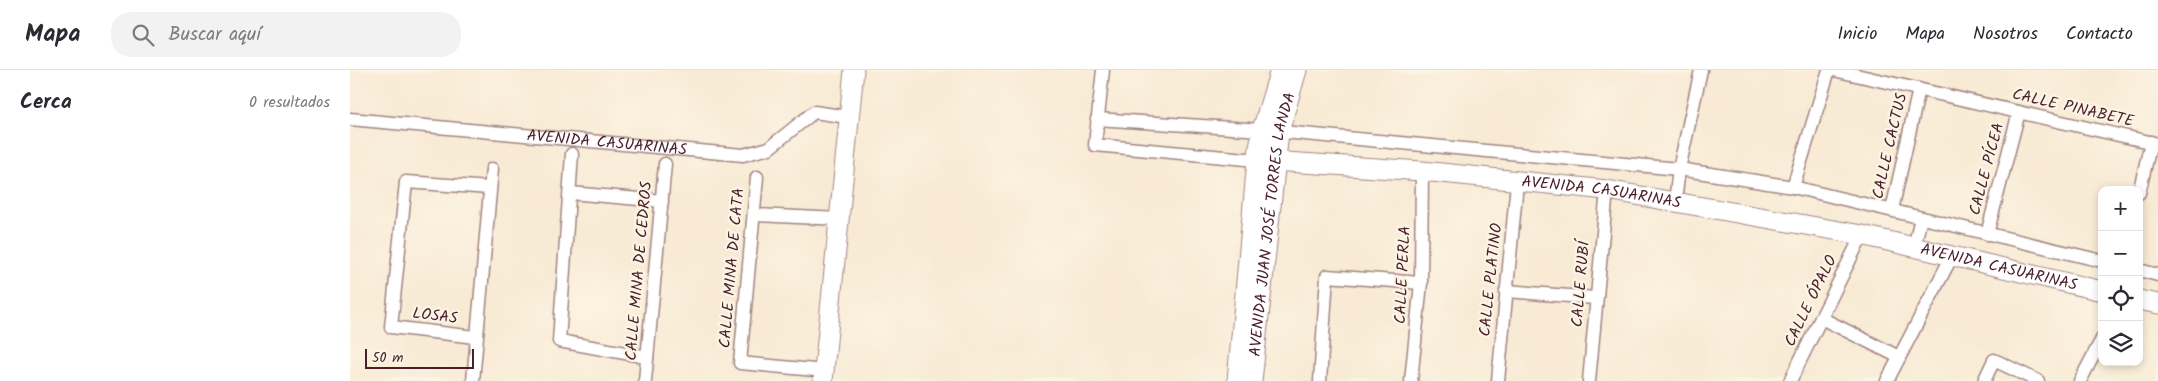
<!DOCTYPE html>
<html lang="es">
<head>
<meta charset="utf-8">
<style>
	:root { --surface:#fff; --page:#f2f2f3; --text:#2b2b33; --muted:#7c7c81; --line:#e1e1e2 }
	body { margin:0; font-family:Kalam,sans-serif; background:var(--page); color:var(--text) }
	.controls { position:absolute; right:15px; bottom:15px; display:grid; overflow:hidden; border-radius:10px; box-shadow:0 2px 8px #0003 }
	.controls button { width:45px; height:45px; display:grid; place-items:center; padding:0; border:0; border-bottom:1px solid var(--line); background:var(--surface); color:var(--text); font:25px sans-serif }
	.scale { position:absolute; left:15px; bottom:12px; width:109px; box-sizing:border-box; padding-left:5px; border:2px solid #4a1f2b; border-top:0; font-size:14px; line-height:18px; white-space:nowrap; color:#4a1f2b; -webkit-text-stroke:4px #fcf5e5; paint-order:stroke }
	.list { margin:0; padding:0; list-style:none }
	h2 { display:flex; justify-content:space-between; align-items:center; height:65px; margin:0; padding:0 20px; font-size:21px }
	h2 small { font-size:16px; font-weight:400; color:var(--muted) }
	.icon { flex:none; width:28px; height:28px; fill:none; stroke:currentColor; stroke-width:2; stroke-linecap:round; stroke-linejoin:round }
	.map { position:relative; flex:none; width:1808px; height:311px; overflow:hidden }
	header { display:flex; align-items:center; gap:30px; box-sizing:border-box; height:70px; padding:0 25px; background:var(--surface); border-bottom:1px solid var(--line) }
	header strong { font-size:24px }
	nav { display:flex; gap:28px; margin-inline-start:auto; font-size:18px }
	.search { width:350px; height:45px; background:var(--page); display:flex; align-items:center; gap:12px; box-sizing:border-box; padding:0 18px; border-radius:20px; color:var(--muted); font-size:19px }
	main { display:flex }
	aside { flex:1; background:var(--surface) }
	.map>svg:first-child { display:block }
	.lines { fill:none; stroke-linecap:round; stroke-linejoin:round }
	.street-casing { stroke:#a18480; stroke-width:15 }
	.secondary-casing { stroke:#a18480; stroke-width:21 }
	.street { stroke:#fff; stroke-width:12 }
	.secondary { stroke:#fff; stroke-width:19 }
	.labels { text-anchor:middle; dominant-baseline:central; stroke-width:4.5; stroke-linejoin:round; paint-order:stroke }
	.street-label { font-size:16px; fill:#4a1f2b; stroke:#fcf5e5 }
</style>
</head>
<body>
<header>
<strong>Mapa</strong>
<div class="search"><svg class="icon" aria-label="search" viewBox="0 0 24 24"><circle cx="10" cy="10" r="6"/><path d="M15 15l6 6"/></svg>Buscar aquí</div>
<nav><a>Inicio</a><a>Mapa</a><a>Nosotros</a><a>Contacto</a></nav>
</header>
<main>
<aside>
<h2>Cerca<small>0 resultados</small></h2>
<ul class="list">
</ul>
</aside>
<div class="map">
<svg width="1808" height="311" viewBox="0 0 1808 311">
	<rect width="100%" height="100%" fill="#fcf5e5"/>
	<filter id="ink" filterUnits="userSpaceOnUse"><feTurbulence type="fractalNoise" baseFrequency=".02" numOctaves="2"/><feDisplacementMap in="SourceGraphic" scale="10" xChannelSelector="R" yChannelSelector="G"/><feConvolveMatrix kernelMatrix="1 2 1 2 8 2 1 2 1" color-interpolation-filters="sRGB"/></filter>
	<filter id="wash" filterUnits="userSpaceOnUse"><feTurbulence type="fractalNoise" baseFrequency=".0096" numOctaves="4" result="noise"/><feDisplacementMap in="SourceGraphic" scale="20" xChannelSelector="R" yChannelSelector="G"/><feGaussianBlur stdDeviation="1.12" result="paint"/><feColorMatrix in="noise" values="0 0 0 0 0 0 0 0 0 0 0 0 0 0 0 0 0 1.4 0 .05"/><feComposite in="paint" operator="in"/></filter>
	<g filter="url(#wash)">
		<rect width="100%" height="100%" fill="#f8ead4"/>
	</g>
	<g filter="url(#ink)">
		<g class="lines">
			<defs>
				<g id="street">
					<path d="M 753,0 L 745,75 L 907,90"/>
					<path d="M 1484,0 L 1808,74"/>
					<path id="s1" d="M 0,49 L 393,85 L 419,78 L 464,42 L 498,47"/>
					<path d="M 747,49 L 912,60 L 1329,99 L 1443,117 L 1752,191"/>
					<path d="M 222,84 L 209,271 L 297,287"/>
					<path d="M 407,107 L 390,293 L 475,301"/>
					<path d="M 1443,117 L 1479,0"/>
					<path d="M 220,123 L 312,131"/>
					<path d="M 1789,123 L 1801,72"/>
					<path d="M 1325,132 L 1329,99 L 1351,0"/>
					<path d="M 1542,140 L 1569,19"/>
					<path d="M 404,145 L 490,149"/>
					<path d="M 1637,164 L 1669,42"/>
					<path d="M 1564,177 L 1571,148"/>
					<path d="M 1789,200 L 1808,205"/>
					<path d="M 1156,221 L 1245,228"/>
					<path d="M 1471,248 L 1549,287"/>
					<path d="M 125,267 L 41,257 L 56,112 L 140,118"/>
					<path d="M 123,311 L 142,99"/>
					<path d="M 295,311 L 315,94"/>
					<path d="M 970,311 L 977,206 L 1071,213"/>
					<path d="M 1061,311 L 1071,213 L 1072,101"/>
					<path d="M 1148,311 L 1167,113"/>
					<path d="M 1239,311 L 1257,120"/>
					<path d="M 1440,311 L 1512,165"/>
					<path d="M 1537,311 L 1602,186"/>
					<path d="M 1634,311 L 1644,290 L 1688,311"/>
					<path d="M 1730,311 L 1752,269"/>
				</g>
				<g id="secondary">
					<path id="s2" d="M 907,90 L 1072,101 L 1257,120 L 1512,165 L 1752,221"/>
					<path d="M 1789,230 L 1808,234"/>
					<path d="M 473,311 L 504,0"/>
					<path d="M 887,311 L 907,90 L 912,60 L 930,0"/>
					<path id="s3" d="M 902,311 L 929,62 L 947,0"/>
				</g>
			</defs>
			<use href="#street" class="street-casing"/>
			<use href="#secondary" class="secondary-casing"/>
			<use href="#street" class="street"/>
			<use href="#secondary" class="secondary"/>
		</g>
	</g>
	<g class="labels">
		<g class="street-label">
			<text transform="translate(1723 38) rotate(13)">CALLE PINABETE</text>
			<text stroke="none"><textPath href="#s1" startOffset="258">AVENIDA CASUARINAS</textPath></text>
			<text transform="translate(1540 76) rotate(-77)">CALLE CACTUS</text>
			<text transform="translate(1637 99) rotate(-75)">CALLE PÍCEA</text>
			<text stroke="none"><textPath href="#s2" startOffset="346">AVENIDA CASUARINAS</textPath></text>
			<text stroke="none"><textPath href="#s3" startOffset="158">AVENIDA JUAN JOSÉ TORRES LANDA</textPath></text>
			<text stroke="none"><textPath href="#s2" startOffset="751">AVENIDA CASUARINAS</textPath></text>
			<text transform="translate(382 198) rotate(-85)">CALLE MINA DE CATA</text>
			<text transform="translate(289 201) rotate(-85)">CALLE MINA DE CEDROS</text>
			<text transform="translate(1053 205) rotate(-87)">CALLE PERLA</text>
			<text transform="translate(1141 210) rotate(-84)">CALLE PLATINO</text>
			<text transform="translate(1231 214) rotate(-85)">CALLE RUBÍ</text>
			<text transform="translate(1461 231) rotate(-64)">CALLE ÓPALO</text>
			<text transform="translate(85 246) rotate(7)">LOSAS</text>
		</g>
	</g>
</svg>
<div class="controls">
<button>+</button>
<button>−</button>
<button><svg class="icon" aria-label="locate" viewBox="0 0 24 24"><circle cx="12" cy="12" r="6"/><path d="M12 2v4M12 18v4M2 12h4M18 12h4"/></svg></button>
<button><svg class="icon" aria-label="layers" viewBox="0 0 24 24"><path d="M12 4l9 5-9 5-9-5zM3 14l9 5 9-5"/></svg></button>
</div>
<div class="scale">50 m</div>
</div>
</main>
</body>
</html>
